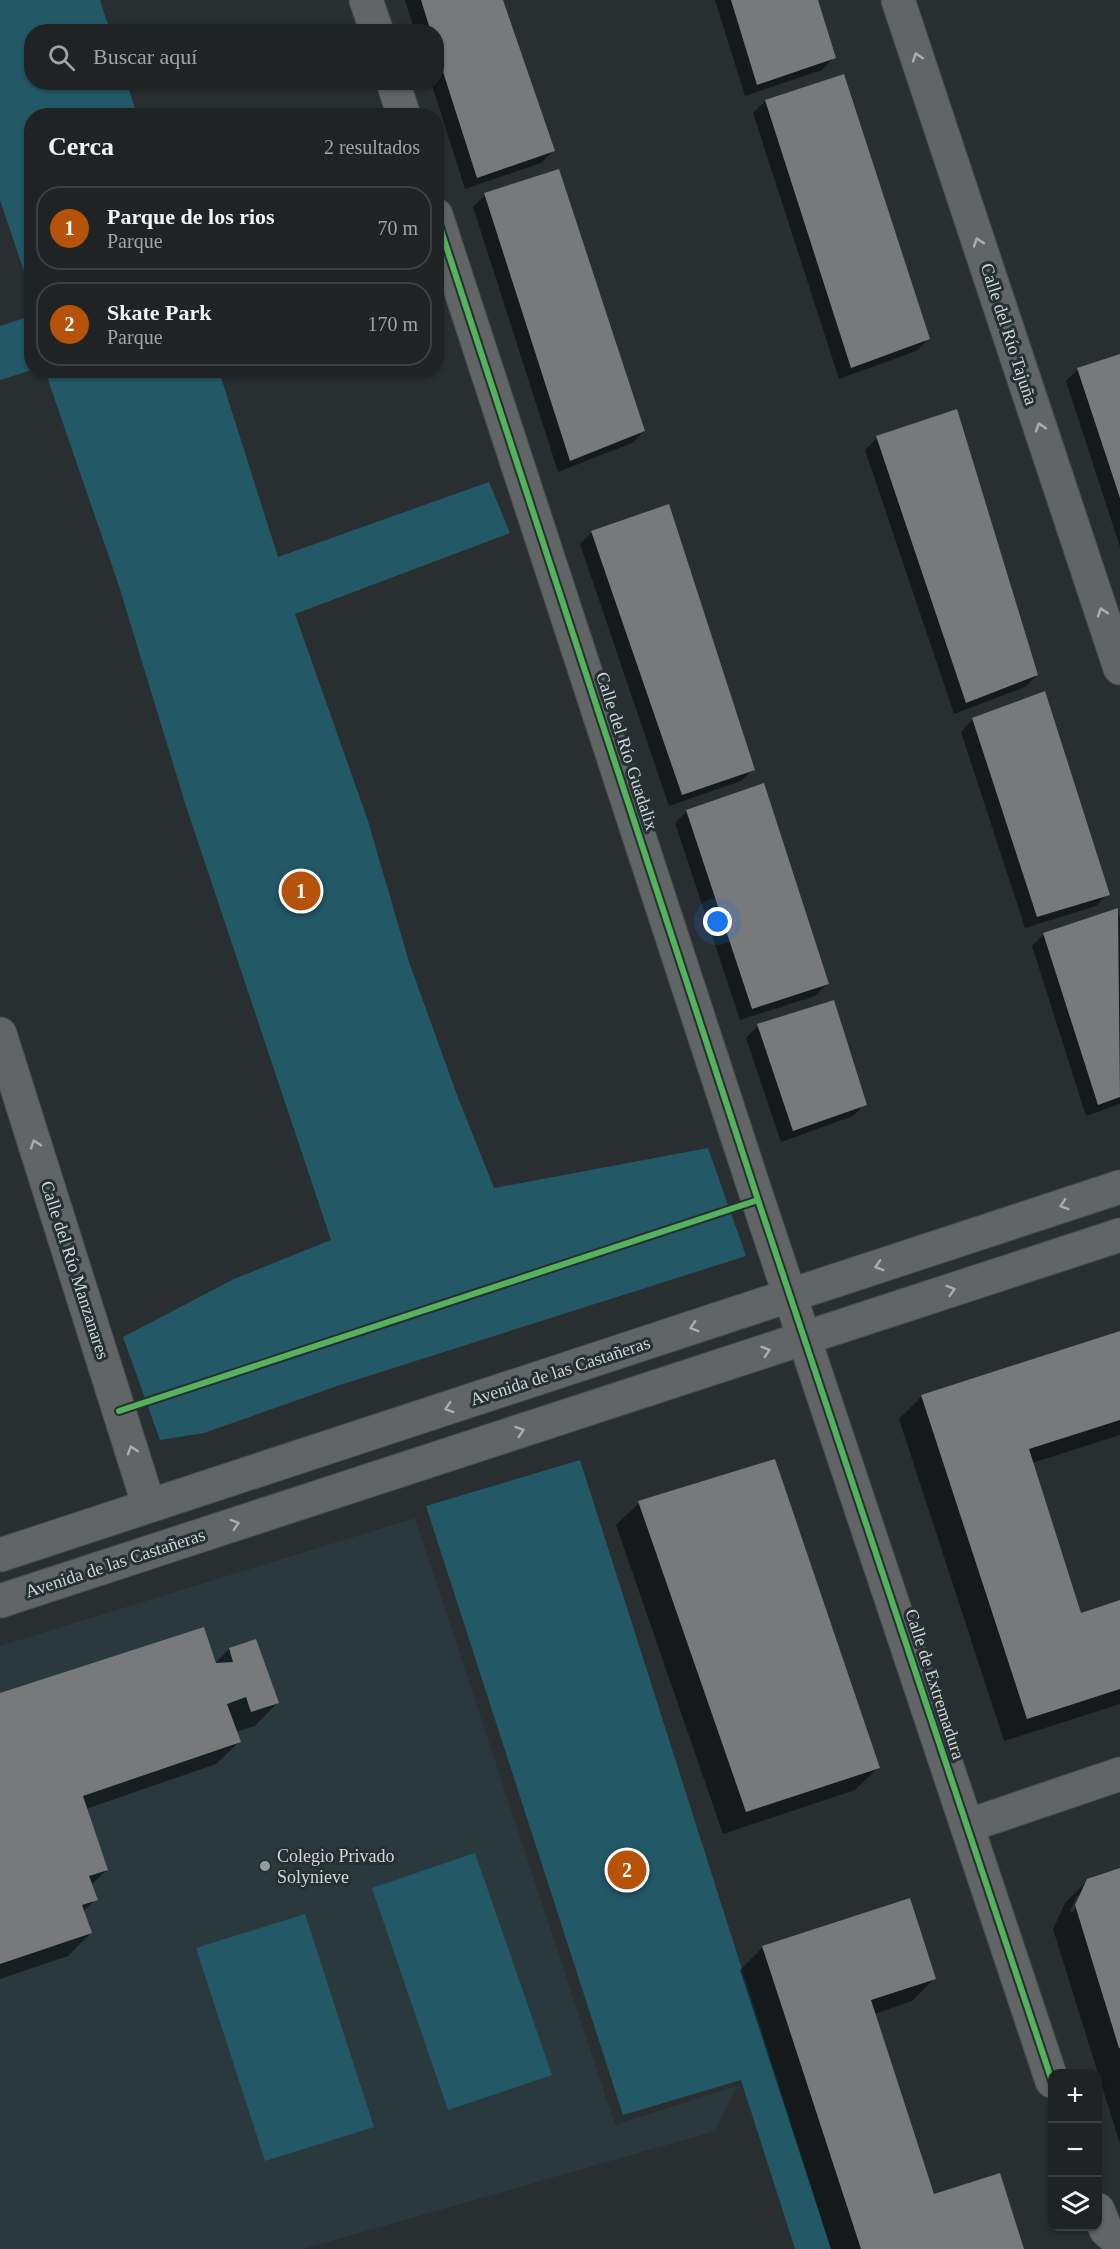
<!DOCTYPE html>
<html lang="es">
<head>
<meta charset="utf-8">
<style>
	:root { --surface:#1f2324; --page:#272b2c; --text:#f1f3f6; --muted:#a1a4a6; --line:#3c4041; --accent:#b45309 }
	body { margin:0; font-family:"Times New Roman",serif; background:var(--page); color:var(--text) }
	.controls { position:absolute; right:18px; bottom:18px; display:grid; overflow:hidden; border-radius:12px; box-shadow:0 2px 4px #0004 }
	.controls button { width:54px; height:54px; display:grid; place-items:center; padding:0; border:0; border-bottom:2px solid var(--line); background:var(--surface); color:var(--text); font:30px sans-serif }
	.you { position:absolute; left:718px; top:922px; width:21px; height:21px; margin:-15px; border:4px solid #fff; border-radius:50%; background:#1a73e8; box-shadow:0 0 0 9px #1a73e833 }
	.badge { display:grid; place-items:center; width:39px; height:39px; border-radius:50%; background:var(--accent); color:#fff; font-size:20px; font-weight:700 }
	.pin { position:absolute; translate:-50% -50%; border:3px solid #fff; box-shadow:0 2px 6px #0006 }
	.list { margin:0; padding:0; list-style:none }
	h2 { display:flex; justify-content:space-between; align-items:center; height:78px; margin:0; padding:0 24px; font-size:26px }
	h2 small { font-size:20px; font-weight:400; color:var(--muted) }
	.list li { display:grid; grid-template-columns:39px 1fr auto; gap:18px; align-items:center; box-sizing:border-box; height:84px; margin:0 12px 12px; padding:0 12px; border:2px solid var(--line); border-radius:24px }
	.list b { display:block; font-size:22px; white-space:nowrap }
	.list p { margin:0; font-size:20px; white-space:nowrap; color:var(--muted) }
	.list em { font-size:20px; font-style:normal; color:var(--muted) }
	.icon { flex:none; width:33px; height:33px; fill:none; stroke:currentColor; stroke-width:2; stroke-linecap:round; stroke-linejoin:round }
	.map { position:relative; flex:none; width:1120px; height:2249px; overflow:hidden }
	.search { position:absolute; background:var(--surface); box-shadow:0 2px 4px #0004; left:24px; top:24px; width:420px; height:66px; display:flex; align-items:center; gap:15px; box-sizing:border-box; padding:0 21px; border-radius:24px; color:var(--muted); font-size:22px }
	.panel { position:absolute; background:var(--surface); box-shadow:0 2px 4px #0004; left:24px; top:108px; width:420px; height:270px; border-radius:24px }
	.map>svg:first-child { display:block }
	.built { fill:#2a393e }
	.green { fill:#235967 }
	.shadow { fill:#0007; fill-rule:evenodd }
	.building { fill:#78797a }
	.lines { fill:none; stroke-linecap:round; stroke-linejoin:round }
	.street-casing { stroke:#484d4e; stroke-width:35 }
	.secondary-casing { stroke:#484d4e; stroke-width:35 }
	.street { stroke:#626566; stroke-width:33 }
	.secondary { stroke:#626566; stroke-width:33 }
	.cycleway-casing { stroke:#263033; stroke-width:10 }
	.cycleway { stroke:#56b35d; stroke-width:6 }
	.oneway { stroke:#aaafb1 }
	.poi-dot { fill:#969c9e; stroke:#263033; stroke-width:2 }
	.labels { text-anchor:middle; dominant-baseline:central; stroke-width:6; stroke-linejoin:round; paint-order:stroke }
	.street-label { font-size:18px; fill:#d1d7d9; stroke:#263033 }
	.poi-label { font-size:18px; fill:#d1d7d9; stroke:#263033; text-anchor:start }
</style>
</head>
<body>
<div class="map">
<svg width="1120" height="2249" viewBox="0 0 1120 2249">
	<rect width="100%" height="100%" fill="#292f30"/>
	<path class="built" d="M 415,1518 L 615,2125 L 737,2086 L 715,2131 L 303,2249 L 0,2249 L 0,1646 Z"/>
	<path class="green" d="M 0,0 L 100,0 L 110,31 L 32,32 L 32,82 L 127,83 L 137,115 L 32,116 L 31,292 L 0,200 Z
		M 31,316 L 32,370 L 0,380 L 0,326 Z
		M 45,371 L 219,371 L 278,557 L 489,482 L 510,533 L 295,614 L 368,821 L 409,962 L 457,1095 L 494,1188 L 708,1148 L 746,1256 L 340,1385 L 204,1433 L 160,1440 L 123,1337 L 234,1279 L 331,1240 L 185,803 L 119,586 Z
		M 580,1460 L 831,2249 L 795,2249 L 741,2080 L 623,2115 L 426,1506 Z
		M 475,1853 L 552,2075 L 448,2110 L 372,1888 Z
		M 305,1914 L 374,2127 L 265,2161 L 196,1948 Z"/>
	<path class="shadow" d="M 405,0 L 501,0 L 553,151 L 541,163 L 465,189 L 431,82 L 436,82 L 436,32 L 415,32 Z
		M 715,0 L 816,0 L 834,57 L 822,70 L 745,96 Z
		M 765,101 L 928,339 L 916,351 L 839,379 L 753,113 Z
		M 485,195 L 644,431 L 632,443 L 558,472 L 473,207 Z
		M 1120,355 L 1120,547 L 1066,381 L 1078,369 Z
		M 877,438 L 1037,675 L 1025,687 L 954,714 L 865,450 Z
		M 592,532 L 753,769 L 741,781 L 669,806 L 580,544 Z
		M 973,719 L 1108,894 L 1096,906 L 1025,928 L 961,732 Z
		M 687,811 L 827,984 L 815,996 L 740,1020 L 675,823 Z
		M 1117,910 L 1120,918 L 1120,1104 L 1086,1116 L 1032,946 L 1044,934 Z
		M 758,1026 L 865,1104 L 853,1116 L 781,1142 L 746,1038 Z
		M 1120,1333 L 1120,1435 L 1032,1463 L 1080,1614 L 1120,1602 L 1120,1704 L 1004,1741 L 899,1419 L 922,1396 Z
		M 639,1503 L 878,1768 L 855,1790 L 723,1834 L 616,1525 Z
		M 229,1649 L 277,1703 L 255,1726 L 236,1732 L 239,1742 L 216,1764 L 86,1809 L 107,1870 L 91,1885 L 96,1899 L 83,1912 L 91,1933 L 68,1956 L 0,1979 L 0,1694 L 214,1664 Z
		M 1120,1870 L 1120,2144 L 1053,1929 L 1065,1903 L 1088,1880 ZM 1077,1896 L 1081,1896 L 1073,1912 L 1070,1911 Z
		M 763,1947 L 934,1979 L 912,2001 L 874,2014 L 933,2196 L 1023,2249 L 831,2249 L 740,1970 Z"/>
	<path class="building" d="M 421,0 L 503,0 L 555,151 L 477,178 L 436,50 L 436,32 L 431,32 Z
		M 731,0 L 818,0 L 836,58 L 757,85 Z
		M 844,74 L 930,339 L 851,368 L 765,100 Z
		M 559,169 L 645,431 L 570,461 L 484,193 Z
		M 1120,354 L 1120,498 L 1077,368 Z
		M 957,409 L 1038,675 L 966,703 L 876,436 Z
		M 669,504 L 755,770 L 682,795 L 591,531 Z
		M 1045,691 L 1110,895 L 1037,917 L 972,718 Z
		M 764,783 L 829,984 L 752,1009 L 686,810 Z
		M 1118,908 L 1120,1097 L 1098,1105 L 1043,933 Z
		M 834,1000 L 867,1105 L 793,1131 L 757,1024 Z
		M 1120,1331 L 1120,1420 L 1029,1449 L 1081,1613 L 1120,1600 L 1120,1689 L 1027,1719 L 921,1395 Z
		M 775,1459 L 880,1768 L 746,1812 L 638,1501 Z
		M 204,1627 L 216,1663 L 233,1662 L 229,1648 L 256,1639 L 279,1703 L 251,1712 L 246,1697 L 227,1704 L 241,1742 L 83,1796 L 108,1870 L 89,1876 L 98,1900 L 82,1905 L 92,1933 L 0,1964 L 0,1693 Z
		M 1120,1868 L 1120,2048 L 1119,2048 L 1075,1905 L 1087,1879 Z
		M 910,1898 L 936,1979 L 871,2000 L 934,2194 L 1000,2173 L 1024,2249 L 861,2249 L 762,1946 Z"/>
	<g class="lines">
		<defs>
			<path id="street" d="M 366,0 L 377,32
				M 898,0 L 1120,668
				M 393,82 L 404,116
				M 436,215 L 758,1200 L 1052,2081
				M 0,1034 L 149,1506
				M 967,1826 L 1120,1774
				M 1098,2210 L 1106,2230 L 1120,2242"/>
			<path id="secondary" d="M 0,1555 L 1120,1187
				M 0,1601 L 1120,1235"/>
		</defs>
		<use href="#street" class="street-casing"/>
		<use href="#secondary" class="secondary-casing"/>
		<use href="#street" class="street"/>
		<use href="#secondary" class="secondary"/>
		<defs>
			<path id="cycleway" d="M 436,215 L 758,1200 L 1052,2081
				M 119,1411 L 758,1200"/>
		</defs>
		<use href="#cycleway" class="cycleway-casing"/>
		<use href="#cycleway" class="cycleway"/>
	</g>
	<defs><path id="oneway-chevron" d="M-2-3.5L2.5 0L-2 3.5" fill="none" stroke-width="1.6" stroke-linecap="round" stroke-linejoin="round" transform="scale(1.5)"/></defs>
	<g class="oneway">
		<use href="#oneway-chevron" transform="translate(917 57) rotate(-108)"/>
		<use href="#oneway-chevron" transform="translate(978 242) rotate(-108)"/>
		<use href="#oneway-chevron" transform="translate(1040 427) rotate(-108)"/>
		<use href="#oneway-chevron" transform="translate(1102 612) rotate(-108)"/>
		<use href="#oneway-chevron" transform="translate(35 1144) rotate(-108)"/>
		<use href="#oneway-chevron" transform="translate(1064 1205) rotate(162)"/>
		<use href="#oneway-chevron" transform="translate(879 1266) rotate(162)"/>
		<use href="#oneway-chevron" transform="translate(951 1290) rotate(-18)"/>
		<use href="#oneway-chevron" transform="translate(694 1327) rotate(162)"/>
		<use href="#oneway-chevron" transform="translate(766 1351) rotate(-18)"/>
		<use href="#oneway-chevron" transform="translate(449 1408) rotate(162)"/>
		<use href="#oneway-chevron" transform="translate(520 1431) rotate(-18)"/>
		<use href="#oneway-chevron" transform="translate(132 1450) rotate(-107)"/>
		<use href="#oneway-chevron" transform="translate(235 1524) rotate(-18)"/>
	</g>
	<circle class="poi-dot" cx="265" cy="1866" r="6"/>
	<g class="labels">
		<g class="street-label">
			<text transform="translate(1009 334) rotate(72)">Calle del Río Tajuña</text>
			<text transform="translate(627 751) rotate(72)">Calle del Río Guadalix</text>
			<text transform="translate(75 1270) rotate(72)">Calle del Río Manzanares</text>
			<text transform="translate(560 1371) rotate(-18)">Avenida de las Castañeras</text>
			<text transform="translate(115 1563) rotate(-18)">Avenida de las Castañeras</text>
			<text transform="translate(935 1684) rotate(72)">Calle de Extremadura</text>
		</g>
		<g class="poi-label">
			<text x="277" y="1856">Colegio Privado<tspan x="277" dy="21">Solynieve</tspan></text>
		</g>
	</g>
</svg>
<div class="controls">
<button>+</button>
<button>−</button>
<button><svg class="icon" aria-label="layers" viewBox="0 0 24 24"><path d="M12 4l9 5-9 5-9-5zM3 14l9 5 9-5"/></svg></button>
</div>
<div class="you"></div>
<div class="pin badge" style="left:301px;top:891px">1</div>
<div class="pin badge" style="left:627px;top:1870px">2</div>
<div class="search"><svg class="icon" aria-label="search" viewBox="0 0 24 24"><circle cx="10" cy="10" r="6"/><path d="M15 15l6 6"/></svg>Buscar aquí</div>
<section class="panel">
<h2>Cerca<small>2 resultados</small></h2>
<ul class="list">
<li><span class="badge">1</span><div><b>Parque de los rios</b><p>Parque</p></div><em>70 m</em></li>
<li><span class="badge">2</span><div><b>Skate Park</b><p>Parque</p></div><em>170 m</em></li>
</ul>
</section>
</div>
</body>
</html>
